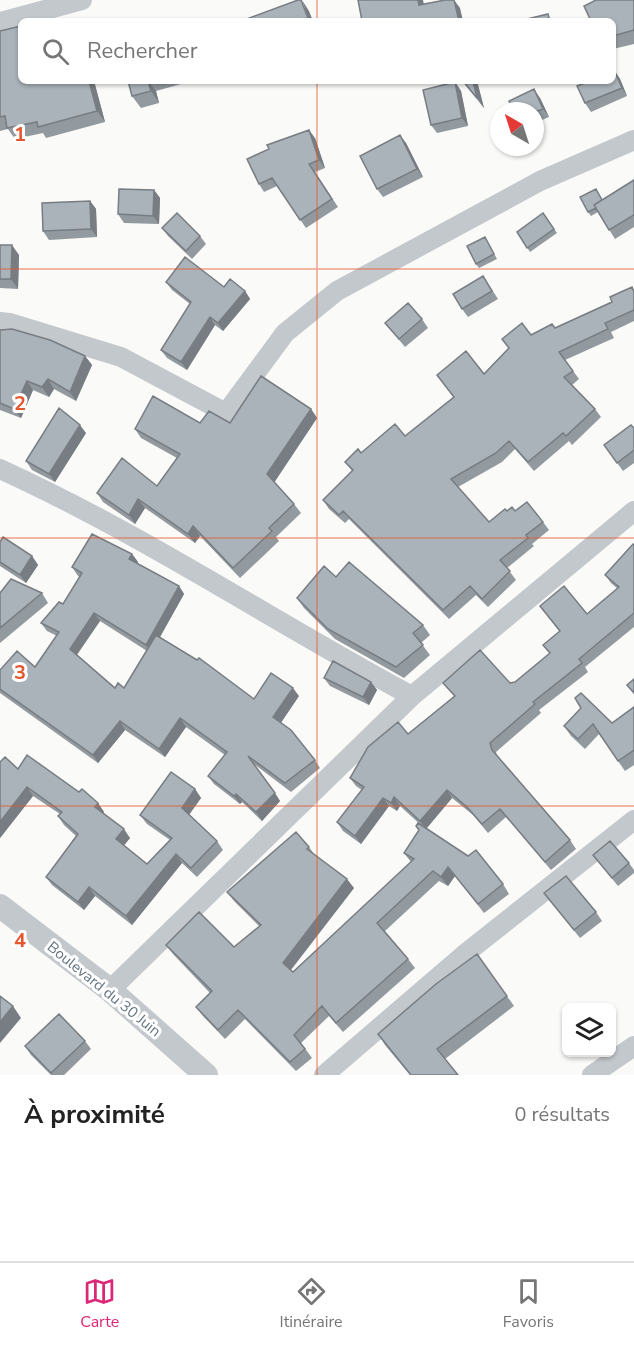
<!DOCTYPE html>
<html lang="fr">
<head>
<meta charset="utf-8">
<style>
	:root { --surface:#fff; --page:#f2f2f2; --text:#222; --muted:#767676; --line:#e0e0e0; --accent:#db2777 }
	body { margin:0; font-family:"Nunito Sans",sans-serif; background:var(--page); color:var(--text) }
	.controls { position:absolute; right:18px; bottom:18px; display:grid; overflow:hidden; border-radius:9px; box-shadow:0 2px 4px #0004 }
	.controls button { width:54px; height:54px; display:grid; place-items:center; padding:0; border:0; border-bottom:2px solid var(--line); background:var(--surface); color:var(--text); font:30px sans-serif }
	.compass { position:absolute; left:490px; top:102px; width:54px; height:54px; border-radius:50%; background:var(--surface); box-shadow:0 2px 4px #0004; rotate:321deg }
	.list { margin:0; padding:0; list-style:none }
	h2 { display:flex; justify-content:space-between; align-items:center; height:78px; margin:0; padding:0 24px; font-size:26px }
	h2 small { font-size:20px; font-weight:400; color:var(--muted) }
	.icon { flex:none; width:33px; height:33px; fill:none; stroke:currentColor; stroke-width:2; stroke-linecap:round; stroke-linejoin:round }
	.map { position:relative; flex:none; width:634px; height:1075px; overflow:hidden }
	.search { position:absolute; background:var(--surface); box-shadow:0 2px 4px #0004; left:18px; right:18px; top:18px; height:66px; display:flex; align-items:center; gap:15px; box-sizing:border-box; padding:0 21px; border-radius:9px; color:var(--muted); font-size:22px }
	.sheet { height:186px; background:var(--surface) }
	nav { display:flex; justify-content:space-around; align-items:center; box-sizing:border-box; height:84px; border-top:2px solid var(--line); background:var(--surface); font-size:16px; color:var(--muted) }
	nav a { display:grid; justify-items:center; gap:3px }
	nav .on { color:var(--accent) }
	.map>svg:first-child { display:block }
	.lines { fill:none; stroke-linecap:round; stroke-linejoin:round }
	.minor { stroke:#c3c8cc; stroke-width:20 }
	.tertiary { stroke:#c3c8cc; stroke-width:24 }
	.wall { fill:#929a9f; fill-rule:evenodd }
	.shaded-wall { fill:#777d82 }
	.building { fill:#aab3b9; stroke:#777d82; stroke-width:1.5 }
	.grid { fill:none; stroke:#e4572e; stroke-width:1.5; stroke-opacity:0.55 }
	.labels { text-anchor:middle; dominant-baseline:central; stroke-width:6; stroke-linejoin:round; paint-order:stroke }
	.street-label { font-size:15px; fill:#657683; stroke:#fff }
	.grid-label { font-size:20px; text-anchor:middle; font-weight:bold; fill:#e4572e; stroke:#fff; stroke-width:6; stroke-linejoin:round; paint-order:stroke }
</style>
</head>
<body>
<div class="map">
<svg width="634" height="1075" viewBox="0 0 634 1075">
	<rect width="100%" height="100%" fill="#fafaf8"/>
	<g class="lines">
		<path class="minor" d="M 0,22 L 82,0
			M 0,322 L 10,323 L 121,357 L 226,413 L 285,333 L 337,291 L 540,181 L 634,140
			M 0,469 C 143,534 274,622 412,696
			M 110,990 L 412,696 L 634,511
			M 324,1075 L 466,953 L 634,820
			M 592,1075 L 634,1046"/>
		<path class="tertiary" d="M 0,906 L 110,990 L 206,1075"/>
	</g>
	<path class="wall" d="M 634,0 L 634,44 L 613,49 L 613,21 L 590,19 Z
		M 0,31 L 21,81 L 94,81 L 105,122 L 46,138 L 43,133 L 15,139 L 8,129 L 0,131 Z
		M 614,70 L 620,79 L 627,96 L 591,112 L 585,103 Z
		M 128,81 L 192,81 L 156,91 L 159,103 L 141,108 L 132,96 Z
		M 462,81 L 477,81 L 484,108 Z
		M 455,82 L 461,91 L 468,126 L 437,133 L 431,125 Z
		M 540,98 L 549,117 L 535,123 L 535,111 Z
		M 315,138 L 325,168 L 315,172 L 338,207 L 306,228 L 277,186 L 264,192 L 259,184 Z
		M 406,143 L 423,177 L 383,197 L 377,189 Z
		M 634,180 L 634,227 L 615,239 L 598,212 L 591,216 L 588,212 L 596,189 L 602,200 Z
		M 154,190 L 160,198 L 159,224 L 124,223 L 118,214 Z
		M 90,201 L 96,209 L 97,237 L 49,240 L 43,231 Z
		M 543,213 L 557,233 L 530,252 L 517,232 Z
		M 162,228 L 200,236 L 206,244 L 192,259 L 168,236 Z
		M 485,237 L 497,259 L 479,268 L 476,264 Z
		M 0,245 L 19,255 L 18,289 L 0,288 Z
		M 166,282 L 224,287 L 245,291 L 250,299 L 223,331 L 215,325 L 187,370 L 167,358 L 161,350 L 190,304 L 172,290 Z
		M 489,285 L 498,299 L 468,317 L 462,309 Z
		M 632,287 L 634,290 L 634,321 L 611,332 L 614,338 L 565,360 L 579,379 L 572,385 L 595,409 L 601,417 L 572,445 L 569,441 L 534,471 L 515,449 L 502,462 L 458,487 L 489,522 L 507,511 L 515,511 L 543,522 L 549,530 L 532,544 L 534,546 L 507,568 L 516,580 L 488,607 L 476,595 L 449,619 L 349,519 L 345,523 L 329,509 L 323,500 L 352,471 L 345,462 L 361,453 L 405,436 L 454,398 L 437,375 L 484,374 L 509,348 L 502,339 L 531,335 L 555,328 L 612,302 Z
		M 422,319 L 428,328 L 405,347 L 385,323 Z
		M 0,330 L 85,356 L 92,365 L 76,401 L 54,389 L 49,397 L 33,390 L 21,418 L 0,410 Z
		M 311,409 L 317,418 L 274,483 L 294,504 L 301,513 L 276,537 L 279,541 L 240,578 L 200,536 L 195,543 L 145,508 L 135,524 L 103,502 L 97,493 L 157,486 L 177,458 L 141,438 L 135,429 L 200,423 L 230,423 Z
		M 634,428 L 634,463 L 623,471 L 604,445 Z
		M 86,433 L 55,482 L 32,470 L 26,461 Z
		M 0,542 L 32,556 L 38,565 L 26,583 L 0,566 Z
		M 634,545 L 634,627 L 585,667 L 588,672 L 539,710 L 541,713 L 496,752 L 497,755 L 570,840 L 576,849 L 551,870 L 506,817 L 488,833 L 473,815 L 452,798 L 426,829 L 503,884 L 509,894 L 484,913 L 455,876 L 448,886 L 439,881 L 385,931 L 408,959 L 415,968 L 343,1032 L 329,1016 L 301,1043 L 312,1058 L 296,1071 L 245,1019 L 225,1039 L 203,1016 L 196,1007 L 210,993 L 173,954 L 166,945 L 234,947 L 260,927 L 234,901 L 227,892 L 309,847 L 314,854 L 354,888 L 291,970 L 293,972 L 411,862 L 404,853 L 423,827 L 400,806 L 397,811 L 389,806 L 361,844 L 343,831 L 337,822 L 362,790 L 356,786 L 350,778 L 408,734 L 454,696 L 443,683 L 510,683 L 515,682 L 550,654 L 543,645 L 560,632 L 540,606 L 587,614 L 618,589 L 611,583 L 605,575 Z
		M 132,554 L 138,562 L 137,563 L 179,586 L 184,594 L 160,637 L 254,699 L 299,696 L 281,723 L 315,760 L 320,768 L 291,792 L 254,764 L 280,801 L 262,821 L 242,802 L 240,804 L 214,784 L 208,776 L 225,755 L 186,727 L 165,757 L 125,730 L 98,763 L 0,693 L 0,670 L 35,667 L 57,636 L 47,631 L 41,623 L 63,604 L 80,577 L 78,576 L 72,567 ZM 100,621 L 147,651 L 124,688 L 115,688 L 77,655 Z
		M 336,577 L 423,625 L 430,635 L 421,643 L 430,655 L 404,678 L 335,639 L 304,608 L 297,598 Z
		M 0,593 L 42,593 L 48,603 L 0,643 Z
		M 324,678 L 371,682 L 377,690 L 369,705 L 330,686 Z
		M 634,707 L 634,765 L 625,771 L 599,734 L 585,749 L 571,736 L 564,726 L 612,723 Z
		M 0,762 L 79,792 L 98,803 L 104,812 L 103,813 L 130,838 L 124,845 L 147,864 L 170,840 L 147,824 L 140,815 L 195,789 L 201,798 L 189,815 L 217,841 L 223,850 L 197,877 L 182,863 L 132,925 L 95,896 L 84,910 L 52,885 L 46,877 L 76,836 L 64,825 L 58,816 L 60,814 L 33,796 L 0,838 Z
		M 593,855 L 629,863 L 634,870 L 634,873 L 618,886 Z
		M 544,893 L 596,912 L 602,921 L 580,938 Z
		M 477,954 L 514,1006 L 445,1059 L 458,1075 L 410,1075 L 385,1045 L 378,1034 Z
		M 85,1041 L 91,1049 L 64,1075 L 51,1075 L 31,1055 L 25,1046 Z"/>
	<path class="shaded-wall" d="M 302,0 L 309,11 L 313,21 L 309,21 Z
		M 418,0 L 423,0 L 426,15 L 419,5 Z
		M 454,0 L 460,8 L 463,21 L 459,21 Z
		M 614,70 L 620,79 L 627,96 L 622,88 Z
		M 89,81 L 94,81 L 105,122 L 97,111 Z
		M 148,81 L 156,91 L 159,103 L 151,91 Z
		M 473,81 L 477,81 L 484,108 L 477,98 Z
		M 455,82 L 461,91 L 468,126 L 462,118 Z
		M 534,89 L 540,98 L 549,117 L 543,109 Z
		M 309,130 L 315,138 L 325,168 L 319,160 Z
		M 400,135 L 406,143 L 423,177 L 417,169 Z
		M 154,190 L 160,198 L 159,224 L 153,216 Z
		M 90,201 L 96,209 L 97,237 L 91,229 Z
		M 12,245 L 19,255 L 18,289 L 11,279 Z
		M 245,291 L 250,299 L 223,331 L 218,323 Z
		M 210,317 L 215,325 L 187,370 L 181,362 Z
		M 85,356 L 92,365 L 76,401 L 70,392 Z
		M 48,379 L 54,389 L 49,397 L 42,387 Z
		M 27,381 L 33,390 L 21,418 L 14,409 Z
		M 311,409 L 317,418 L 273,484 L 267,474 Z
		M 80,425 L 86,433 L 55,482 L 49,474 Z
		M 138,499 L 145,508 L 135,524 L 129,515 Z
		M 193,526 L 200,536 L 195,543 L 188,534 Z
		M 132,554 L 138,562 L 135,567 L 129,559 Z
		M 32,556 L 38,565 L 26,583 L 20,575 Z
		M 179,586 L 184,594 L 151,653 L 146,645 Z
		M 94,613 L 100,621 L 75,657 L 70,649 Z
		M 371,682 L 377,690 L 369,705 L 363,697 Z
		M 293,688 L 299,696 L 279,725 L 273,717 Z
		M 180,718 L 186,727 L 165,757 L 159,749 Z
		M 120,721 L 125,730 L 98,763 L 93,755 Z
		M 27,787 L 33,796 L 0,838 L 0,822 Z
		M 195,789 L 201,798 L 188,816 L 182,808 Z
		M 447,790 L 452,798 L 426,829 L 420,821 Z
		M 275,793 L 280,801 L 262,821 L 256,812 Z
		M 236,794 L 242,802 L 240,804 L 234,796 Z
		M 394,797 L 400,806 L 397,811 L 391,803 Z
		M 383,798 L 389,806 L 361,844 L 355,836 Z
		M 98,803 L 104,812 L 101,815 L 95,807 Z
		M 124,829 L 130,838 L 122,848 L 116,839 Z
		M 176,854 L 182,863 L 132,925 L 126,916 Z
		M 448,867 L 455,876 L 448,886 L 441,877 Z
		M 347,879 L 354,888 L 289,972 L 283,963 Z
		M 89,887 L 95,896 L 84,910 L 78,902 Z
		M 13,1006 L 21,1018 L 0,1043 L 0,1022 Z"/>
	<path class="building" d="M 298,0 L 301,0 L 309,21 L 244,21 L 244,20 Z
		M 358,0 L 418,0 L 419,5 L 445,0 L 454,0 L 459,21 L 362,21 Z
		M 596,0 L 634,0 L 634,30 L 613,36 L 613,21 L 582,21 L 590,19 L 584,6 Z
		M 548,14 L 550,21 L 519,21 Z
		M 21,26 L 21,81 L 89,81 L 97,111 L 38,127 L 37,122 L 7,128 L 5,116 L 0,117 L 0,31 Z
		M 614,70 L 622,88 L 585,103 L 577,86 L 590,81 L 613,81 L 613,71 Z
		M 128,81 L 148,81 L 151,91 L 132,96 Z
		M 463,81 L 473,81 L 477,98 Z
		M 455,82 L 462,118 L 431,125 L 423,90 Z
		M 534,89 L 543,109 L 535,112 L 535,111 L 514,111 L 509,101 Z
		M 309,130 L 319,160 L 309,164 L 332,199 L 300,220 L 272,178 L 259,184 L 247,159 L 269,149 L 267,145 Z
		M 400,135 L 417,169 L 377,189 L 360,156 Z
		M 634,180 L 634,215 L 609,230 L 594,205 Z
		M 119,189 L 154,190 L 153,216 L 118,214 Z
		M 596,189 L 602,200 L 594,205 L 596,208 L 588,212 L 580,197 Z
		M 90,201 L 91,229 L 43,231 L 42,203 Z
		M 177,213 L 200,236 L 186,251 L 162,228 Z
		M 543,213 L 554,229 L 527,248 L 517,232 Z
		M 485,237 L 494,254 L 476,264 L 467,246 Z
		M 0,245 L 12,245 L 11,279 L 0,279 Z
		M 185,257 L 224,287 L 230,279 L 245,291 L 218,323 L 210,317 L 181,362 L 161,350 L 191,302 L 166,282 Z
		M 483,276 L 492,291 L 462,309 L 453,294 Z
		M 632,287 L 634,292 L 634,310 L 605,323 L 608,329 L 559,352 L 573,371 L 564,377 L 595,409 L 566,436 L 563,433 L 528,462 L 509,441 L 496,453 L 451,479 L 489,522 L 505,509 L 507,511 L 512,507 L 515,511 L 527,502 L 543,522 L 526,535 L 528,538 L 500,560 L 510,571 L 482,599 L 470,586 L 443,610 L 343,511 L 339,515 L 323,500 L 353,470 L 345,462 L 358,449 L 361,453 L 395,424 L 405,436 L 454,397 L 437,375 L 466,351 L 484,374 L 509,348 L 502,339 L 522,323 L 531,335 L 552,324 L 555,328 L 612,302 L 610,297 Z
		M 408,303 L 422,319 L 399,339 L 385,323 Z
		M 12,329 L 50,340 L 85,356 L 70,392 L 48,379 L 42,387 L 27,381 L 14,409 L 0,403 L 0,330 Z
		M 261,376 L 311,409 L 267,474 L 294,504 L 269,528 L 272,531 L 233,568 L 193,526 L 188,534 L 138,499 L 129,515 L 97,493 L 122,458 L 157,486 L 180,454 L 135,429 L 153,396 L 200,423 L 209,411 L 230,423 Z
		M 59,408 L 80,425 L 49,474 L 26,461 Z
		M 631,425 L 634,428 L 634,450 L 617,463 L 604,445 Z
		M 92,534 L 132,554 L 129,559 L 179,586 L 146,645 L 94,613 L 70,649 L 115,688 L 118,683 L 124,688 L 156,635 L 197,660 L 199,658 L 254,699 L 271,673 L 293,688 L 273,717 L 291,730 L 315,760 L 285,783 L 248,756 L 275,793 L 256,812 L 236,794 L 234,796 L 208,776 L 227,752 L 180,718 L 159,749 L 120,721 L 93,755 L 0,689 L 0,670 L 17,651 L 35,667 L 59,632 L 41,623 L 59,602 L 63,604 L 82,573 L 72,567 Z
		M 3,537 L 32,556 L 20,575 L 0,562 L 0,542 Z
		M 633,544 L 634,545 L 634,613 L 579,659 L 582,663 L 533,702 L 535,704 L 490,743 L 492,750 L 570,840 L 545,862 L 500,809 L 482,824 L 467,807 L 447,790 L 420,821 L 394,797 L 391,803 L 383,798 L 355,836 L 337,822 L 364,787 L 350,778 L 368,747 L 398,722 L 408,734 L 455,696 L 443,683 L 480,650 L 510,683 L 515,682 L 550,653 L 543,645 L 560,631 L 540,606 L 564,586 L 587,614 L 619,587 L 605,575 Z
		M 349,562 L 423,625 L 413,633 L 423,645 L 396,667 L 328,629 L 297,598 L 324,566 L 336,577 Z
		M 11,579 L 42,593 L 0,628 L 0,593 Z
		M 333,661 L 371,682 L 363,697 L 324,678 Z
		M 634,679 L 634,693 L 627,685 Z
		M 581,693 L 612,723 L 634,707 L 634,750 L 618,761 L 593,724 L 578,739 L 564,726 L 581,708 L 575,698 Z
		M 27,755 L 79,792 L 82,789 L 98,803 L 95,807 L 124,829 L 116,839 L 147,864 L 172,838 L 140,815 L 171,772 L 195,789 L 182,808 L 217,841 L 191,868 L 176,854 L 126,916 L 89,887 L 78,902 L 46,877 L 78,834 L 58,816 L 62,812 L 27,787 L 0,822 L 0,762 L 5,757 L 18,769 Z
		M 418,823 L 468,856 L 476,850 L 503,884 L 478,904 L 448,867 L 441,877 L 433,871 L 377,923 L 408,959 L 336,1023 L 322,1006 L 294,1035 L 305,1049 L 290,1062 L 238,1010 L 218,1030 L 196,1007 L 212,991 L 166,945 L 199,912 L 234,947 L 261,925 L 227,892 L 296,832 L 309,847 L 307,849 L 347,879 L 283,963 L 293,972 L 414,859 L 404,853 L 419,830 L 416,826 Z
		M 610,841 L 629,863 L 612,878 L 593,855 Z
		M 566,876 L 596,912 L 574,930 L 544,893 Z
		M 477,954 L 507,996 L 437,1049 L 458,1075 L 411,1075 L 378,1034 L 436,984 Z
		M 0,996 L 13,1006 L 0,1022 Z
		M 59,1014 L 85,1041 L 51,1073 L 25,1046 Z"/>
	<path class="grid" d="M 317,0 L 317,21M 317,81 L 317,1075M 0,269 L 634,269M 0,538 L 634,538M 0,806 L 634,806"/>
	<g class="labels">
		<g class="street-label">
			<text transform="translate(104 989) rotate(39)">Boulevard du 30 Juin</text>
		</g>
	</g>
	<g class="grid-label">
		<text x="20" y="141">1</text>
		<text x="20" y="410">2</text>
		<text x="20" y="679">3</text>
		<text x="20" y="947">4</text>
	</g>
</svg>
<div class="controls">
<button><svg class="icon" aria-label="layers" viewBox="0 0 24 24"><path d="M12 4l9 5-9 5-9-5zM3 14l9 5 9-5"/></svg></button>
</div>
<svg class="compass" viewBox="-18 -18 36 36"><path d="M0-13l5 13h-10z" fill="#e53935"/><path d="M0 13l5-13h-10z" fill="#767676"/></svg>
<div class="search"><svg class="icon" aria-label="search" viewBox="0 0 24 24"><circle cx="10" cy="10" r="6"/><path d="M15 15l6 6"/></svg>Rechercher</div>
</div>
<section class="sheet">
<h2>À proximité<small>0 résultats</small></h2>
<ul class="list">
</ul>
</section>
<nav>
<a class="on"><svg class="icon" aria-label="map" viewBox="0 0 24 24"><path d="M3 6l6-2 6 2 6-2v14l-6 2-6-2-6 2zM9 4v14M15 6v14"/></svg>Carte</a>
<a><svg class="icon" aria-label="directions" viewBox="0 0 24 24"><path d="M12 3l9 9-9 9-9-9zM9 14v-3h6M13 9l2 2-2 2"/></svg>Itinéraire</a>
<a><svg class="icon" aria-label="saved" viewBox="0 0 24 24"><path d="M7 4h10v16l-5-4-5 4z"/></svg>Favoris</a>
</nav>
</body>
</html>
